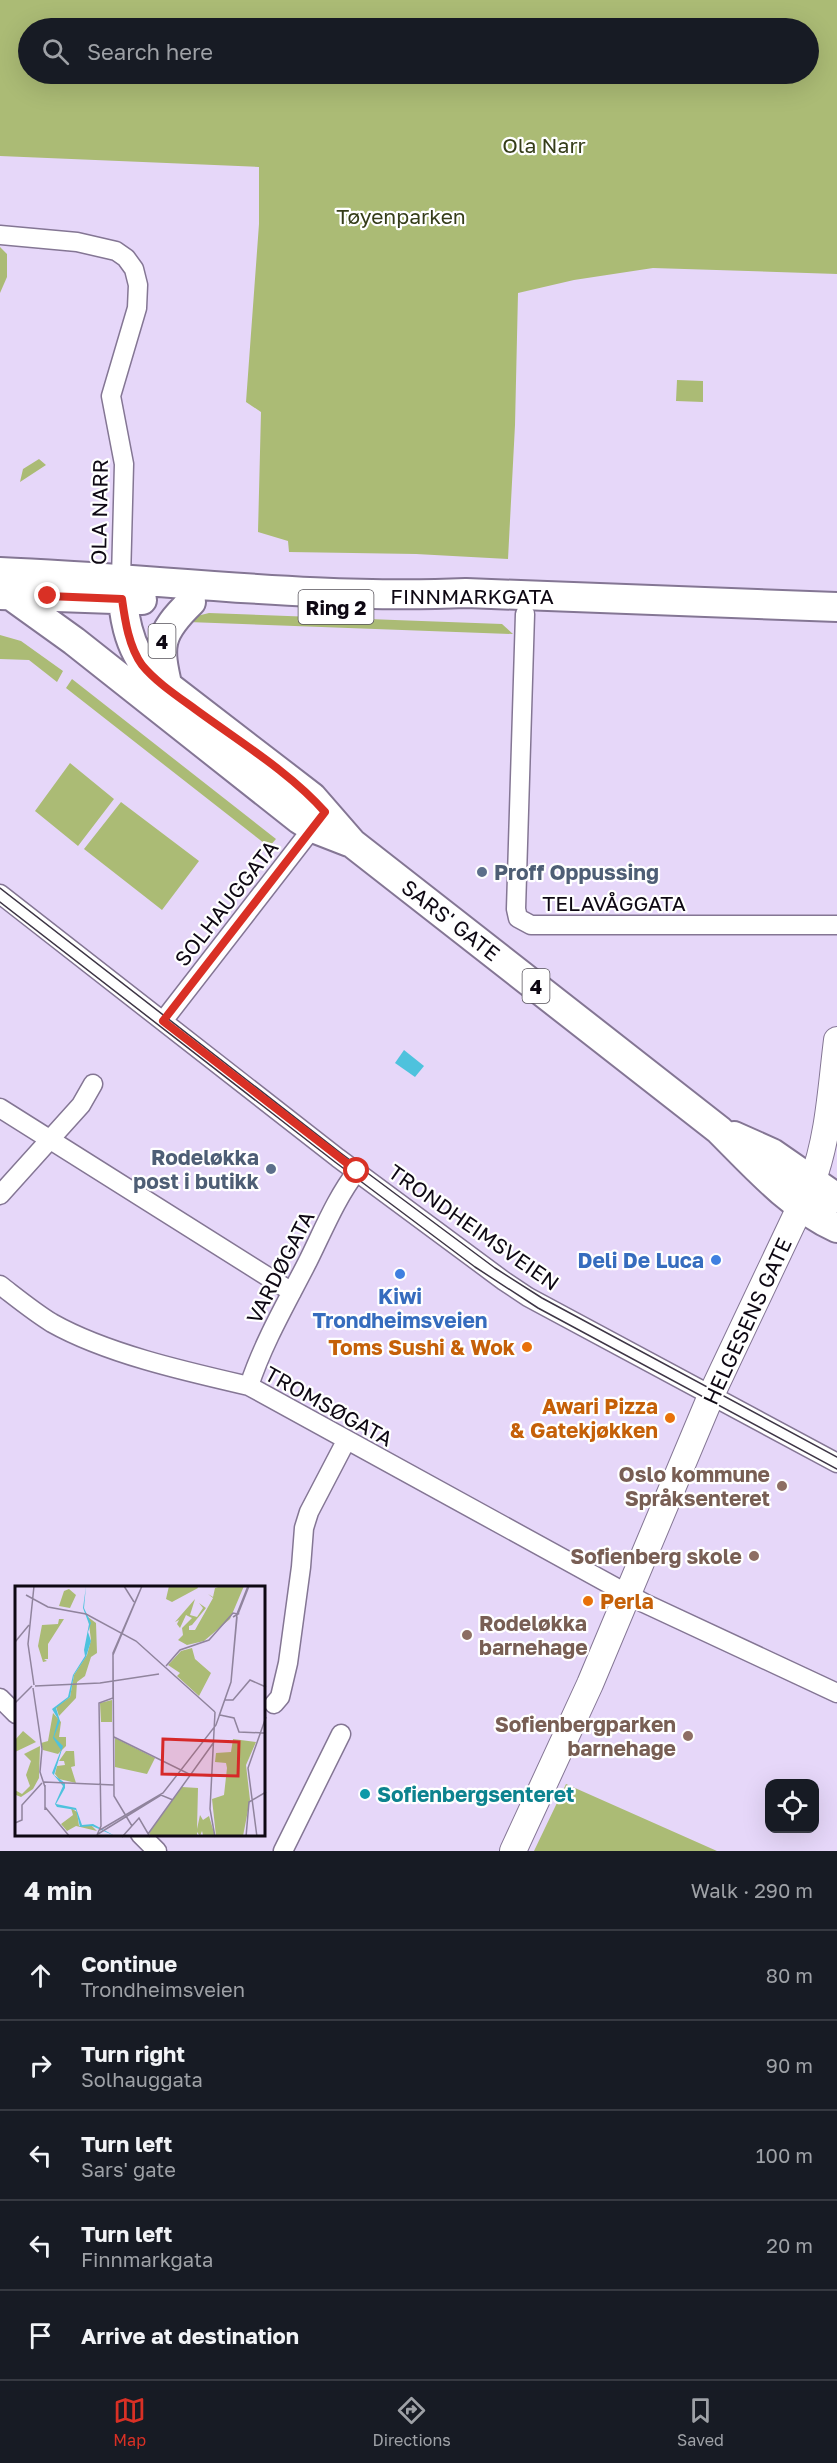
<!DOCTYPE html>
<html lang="en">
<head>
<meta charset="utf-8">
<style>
	:root { --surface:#171b24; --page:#20242c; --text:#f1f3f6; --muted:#9ea1a6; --line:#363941; --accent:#d93025 }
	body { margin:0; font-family:"Golos Text",sans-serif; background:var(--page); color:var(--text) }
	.controls { position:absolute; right:18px; bottom:18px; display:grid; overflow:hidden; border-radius:12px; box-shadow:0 6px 24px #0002 }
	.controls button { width:54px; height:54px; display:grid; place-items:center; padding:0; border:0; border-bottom:2px solid var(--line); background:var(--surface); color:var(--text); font:30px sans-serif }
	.stop { position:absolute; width:18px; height:18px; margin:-14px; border:4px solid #d93025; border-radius:50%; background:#fff }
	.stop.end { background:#d93025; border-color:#fff; box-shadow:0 2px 6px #0008 }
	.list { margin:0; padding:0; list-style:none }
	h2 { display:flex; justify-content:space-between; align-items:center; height:78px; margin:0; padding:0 24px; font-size:26px }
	h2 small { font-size:20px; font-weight:400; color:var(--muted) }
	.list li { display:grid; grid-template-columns:39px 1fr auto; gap:18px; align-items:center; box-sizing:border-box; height:90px; padding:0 24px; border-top:2px solid var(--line) }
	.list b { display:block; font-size:22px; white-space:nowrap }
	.list p { margin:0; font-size:20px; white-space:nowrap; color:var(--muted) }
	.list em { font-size:20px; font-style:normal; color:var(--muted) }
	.icon { flex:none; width:33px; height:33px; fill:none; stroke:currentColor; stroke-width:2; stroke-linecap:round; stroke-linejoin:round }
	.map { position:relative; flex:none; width:837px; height:1851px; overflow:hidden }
	.search { position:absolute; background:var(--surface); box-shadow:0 6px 24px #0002; left:18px; right:18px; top:18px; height:66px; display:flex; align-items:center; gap:15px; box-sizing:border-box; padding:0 21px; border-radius:33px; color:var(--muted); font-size:22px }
	.sheet { height:528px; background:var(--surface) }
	nav { display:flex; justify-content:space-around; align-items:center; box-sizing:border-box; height:84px; border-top:2px solid var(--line); background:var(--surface); font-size:16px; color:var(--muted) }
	nav a { display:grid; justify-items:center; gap:3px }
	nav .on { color:var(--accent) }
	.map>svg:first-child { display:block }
	.green { fill:#abbb75; fill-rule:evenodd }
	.water { fill:#4ec2dd }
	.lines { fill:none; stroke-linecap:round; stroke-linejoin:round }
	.street-casing { stroke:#847694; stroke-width:21 }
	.secondary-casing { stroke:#847694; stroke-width:28 }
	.primary-casing { stroke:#847694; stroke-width:32 }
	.street { stroke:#fff; stroke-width:18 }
	.secondary { stroke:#fff; stroke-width:26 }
	.primary { stroke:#fff; stroke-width:28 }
	.tram { stroke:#3d3545; stroke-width:1.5 }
	.route { stroke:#d93025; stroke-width:8 }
	.service-dot { fill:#5c6f8a; stroke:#fff; stroke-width:2 }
	.shop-dot { fill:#3f7fe0; stroke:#fff; stroke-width:2 }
	.food-dot { fill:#e8710a; stroke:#fff; stroke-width:2 }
	.education-dot { fill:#8d6e63; stroke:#fff; stroke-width:2 }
	.culture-dot { fill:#0f9aa8; stroke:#fff; stroke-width:2 }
	.labels { text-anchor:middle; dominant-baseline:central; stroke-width:4.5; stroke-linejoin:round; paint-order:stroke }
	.shield { fill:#fff; stroke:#56525a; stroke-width:1.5 }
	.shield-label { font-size:20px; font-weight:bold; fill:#0e0813 }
	.park-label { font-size:21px; fill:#353d19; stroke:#fff }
	.street-label { font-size:21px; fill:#0e0813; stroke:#fff }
	.service-label { font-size:21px; font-weight:bold; fill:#4e5e75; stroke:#fff; text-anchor:start }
	.shop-label { font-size:21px; font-weight:bold; fill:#366cbe; stroke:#fff; text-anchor:end }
	.food-label { font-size:21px; font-weight:bold; fill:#c56008; stroke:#fff; text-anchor:end }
	.education-label { font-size:21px; font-weight:bold; fill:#785e54; stroke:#fff; text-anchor:end }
	.culture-label { font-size:21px; font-weight:bold; fill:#0d838f; stroke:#fff; text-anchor:start }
	.inset-road { fill:none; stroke:#90849d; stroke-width:1.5 }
	.view { fill:#d62828; fill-opacity:0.15; stroke:#d62828; stroke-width:3 }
	.inset-edge { fill:none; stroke:#0e0813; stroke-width:3 }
</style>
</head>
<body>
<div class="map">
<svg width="837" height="1851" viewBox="0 0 837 1851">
	<rect width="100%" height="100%" fill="#e6d7f9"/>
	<path class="green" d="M 0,0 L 837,0 L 837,274 L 653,268 L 574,280 L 518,293 L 515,425 L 508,559 L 416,554 L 289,552 L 288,541 L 258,532 L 261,412 L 246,402 L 259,224 L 259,167 L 0,156 ZM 28,28 L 808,28 L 808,74 L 28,74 Z
		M 0,247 L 7,254 L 7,277 L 0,293 Z
		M 677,380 L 703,381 L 703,402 L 676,401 Z
		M 39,459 L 46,465 L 20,482 L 23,469 Z
		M 209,613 L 502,624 L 513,634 L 188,622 L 193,617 Z
		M 0,635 L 21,641 L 63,671 L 57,682 L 29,660 L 0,659 Z
		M 72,679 L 276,839 L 269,847 L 66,688 Z
		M 70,763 L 114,799 L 78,846 L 35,811 Z
		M 121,802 L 199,861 L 162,910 L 84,849 Z
		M 566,1784 L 717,1851 L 534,1851 Z"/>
	<path class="water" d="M 404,1050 L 424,1066 L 415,1077 L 395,1063 Z"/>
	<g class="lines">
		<defs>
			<path id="street" d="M 0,235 L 77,242 L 116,251 L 126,258 L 134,269 L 138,285 L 137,308 L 111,396 L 124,464 L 121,579
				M 525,614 L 516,909 L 518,918 L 531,925 L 837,925
				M 0,894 L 338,1158 L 504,1281 L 528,1297 L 837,1463
				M 163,1021 L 318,821
				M 0,1108 L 292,1292
				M 0,1195 L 81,1105 L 93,1084
				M 0,1285 C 17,1298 34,1312 52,1323 C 107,1354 188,1372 249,1386 L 644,1603 L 837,1693
				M 249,1386 C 263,1343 287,1302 308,1261 C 323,1231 336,1198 357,1171
				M 0,1698 L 16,1714
				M 274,1704 L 280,1697 L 288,1663 L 301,1567 L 304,1528 L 309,1512 L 346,1441
				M 140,1834 L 157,1851
				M 283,1851 L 341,1734"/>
			<path id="secondary" d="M 513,1851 L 590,1684 L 713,1391 L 812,1182 C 829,1136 831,1088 837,1040"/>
			<path id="primary" d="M 0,572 C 155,578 311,600 466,593 L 837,607
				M 121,579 C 123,612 127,648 151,673 L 312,797 L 352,843 L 719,1130 C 754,1165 791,1207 837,1228
				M 0,595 L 142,600
				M 10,595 L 74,641 L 299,819 L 313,828 L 349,842
				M 168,688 C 158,646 158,634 191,602
				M 734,1136 L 772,1153 L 837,1198"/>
		</defs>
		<use href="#street" class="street-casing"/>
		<use href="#secondary" class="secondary-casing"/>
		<use href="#primary" class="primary-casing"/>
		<use href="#street" class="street"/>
		<use href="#secondary" class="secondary"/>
		<use href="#primary" class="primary"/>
		<path class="tram" d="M 0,888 L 342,1154 L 495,1268 L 542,1298 L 837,1457
			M 0,902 L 335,1162 L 475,1267 L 538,1308 L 837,1469"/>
	</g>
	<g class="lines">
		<path class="route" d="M 48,596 L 122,599 C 125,621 129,647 142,665 C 156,682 177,696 195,709 C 237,740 291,773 325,812 L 163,1021 L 357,1171"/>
	</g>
	<g class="service-dot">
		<circle cx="482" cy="872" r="6"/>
		<circle cx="271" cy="1169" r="6"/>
	</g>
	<g class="shop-dot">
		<circle cx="716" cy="1260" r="6"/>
		<circle cx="400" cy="1274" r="6"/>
	</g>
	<g class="food-dot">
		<circle cx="527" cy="1347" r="6"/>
		<circle cx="670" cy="1418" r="6"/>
		<circle cx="588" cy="1601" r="6"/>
	</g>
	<g class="education-dot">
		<circle cx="782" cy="1486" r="6"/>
		<circle cx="754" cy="1556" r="6"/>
		<circle cx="467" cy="1635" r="6"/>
		<circle cx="688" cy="1736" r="6"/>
	</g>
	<circle class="culture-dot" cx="365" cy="1794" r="6"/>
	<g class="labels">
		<g class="shield">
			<rect x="298.5" y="590" width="75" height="34" rx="4.5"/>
			<rect x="148.5" y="624" width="27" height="34" rx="4.5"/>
			<rect x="522.5" y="969" width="27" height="34" rx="4.5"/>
		</g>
		<g class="shield-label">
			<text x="336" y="607">Ring 2</text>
			<text x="162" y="641">4</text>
			<text x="536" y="986">4</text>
		</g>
		<g class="park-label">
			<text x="544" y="145">Ola Narr</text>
			<text x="401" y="216">Tøyenparken</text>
		</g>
		<g class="street-label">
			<text transform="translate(99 512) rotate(-89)">OLA NARR</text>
			<text x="472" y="596">FINNMARKGATA</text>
			<text transform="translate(226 903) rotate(-52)">SOLHAUGGATA</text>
			<text x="614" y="903">TELAVÅGGATA</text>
			<text transform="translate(451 920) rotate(38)">SARS' GATE</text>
			<text transform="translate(474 1227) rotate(35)">TRONDHEIMSVEIEN</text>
			<text transform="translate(280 1267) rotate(-63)">VARDØGATA</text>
			<text transform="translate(747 1321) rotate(-65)">HELGESENS GATE</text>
			<text transform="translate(329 1406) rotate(29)">TROMSØGATA</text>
		</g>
		<g class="service-label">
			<text x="494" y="872">Proff Oppussing</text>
			<text x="259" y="1157" text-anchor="end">Rodeløkka<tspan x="259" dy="24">post i butikk</tspan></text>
		</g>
		<g class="shop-label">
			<text x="704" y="1260">Deli De Luca</text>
			<text x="400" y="1296" text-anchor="middle">Kiwi<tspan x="400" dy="24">Trondheimsveien</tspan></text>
		</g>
		<g class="food-label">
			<text x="515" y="1347">Toms Sushi &amp; Wok</text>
			<text x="658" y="1406">Awari Pizza<tspan x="658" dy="24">&amp; Gatekjøkken</tspan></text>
			<text x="600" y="1601" text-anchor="start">Perla</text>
		</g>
		<g class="education-label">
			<text x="770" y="1474">Oslo kommune<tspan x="770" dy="24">Språksenteret</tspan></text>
			<text x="742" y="1556">Sofienberg skole</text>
			<text x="479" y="1623" text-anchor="start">Rodeløkka<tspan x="479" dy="24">barnehage</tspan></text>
			<text x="676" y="1724">Sofienbergparken<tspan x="676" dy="24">barnehage</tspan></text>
		</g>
		<g class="culture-label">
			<text x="377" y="1794">Sofienbergsenteret</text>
		</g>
	</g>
	<g transform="translate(15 1586)">
		<rect width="250" height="250" fill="#e6d7f9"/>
		<path d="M 154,0 L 182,0 L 183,2 L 157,16 L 151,13 ZM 206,0 L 229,0 L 215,33 L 189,55 L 172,59 L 163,54 L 168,49 L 167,42 L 177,32 L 171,29 L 165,42 L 162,38 L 164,34 L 160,36 L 180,13 L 175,29 L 182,31 L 188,22 L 184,17 L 191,22 L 177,39 L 174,40 L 174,44 L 180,44 L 202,5 L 198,12 L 193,8 L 198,11 L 200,2 ZM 54,3 L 61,9 L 55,22 L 44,20 L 49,5 ZM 73,31 L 81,37 L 82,67 L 76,71 L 70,90 L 62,96 L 61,112 L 44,130 L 41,121 L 55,111 L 59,89 L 72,69 L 76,54 ZM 44,33 L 49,33 L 33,58 L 33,73 L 29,73 L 32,75 L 28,76 L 23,60 L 27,39 L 43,38 ZM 177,62 L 180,73 L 196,87 L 184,110 L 162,90 L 165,87 L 153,79 L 166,65 ZM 97,114 L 97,136 L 86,136 L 85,117 ZM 38,127 L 46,136 L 44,151 L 51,151 L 51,160 L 43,168 L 28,164 L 26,157 L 33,155 ZM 8,145 L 21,156 L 0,166 L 0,154 ZM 100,152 L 140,172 L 132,188 L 100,181 ZM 218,153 L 241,156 L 231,179 L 235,214 L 228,250 L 201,250 L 197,213 L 209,209 L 212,182 L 211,177 L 200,176 L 201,167 L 216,166 ZM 25,160 L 24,192 L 18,203 L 6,211 L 1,209 L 0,204 L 7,208 L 15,200 L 11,189 L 16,175 L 9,168 ZM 51,165 L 59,165 L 60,180 L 56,181 L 61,197 L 44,193 L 40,188 L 42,180 L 50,179 L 49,175 L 44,175 ZM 167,201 L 183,202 L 182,243 L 185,229 L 188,234 L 194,230 L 200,250 L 188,249 L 187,245 L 185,250 L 182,246 L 182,250 L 136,250 L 134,247 ZM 56,222 L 62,226 L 64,240 L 77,240 L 82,245 L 61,240 L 52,245 L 46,238 L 58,229 Z" fill="#abbb75"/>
		<path d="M 71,0 L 69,22 L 76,37 L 73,46 L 76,55 L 71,71 L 59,89 L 55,111 L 41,122 L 45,135 L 39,151 L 48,160 L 39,189 L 50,197 L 50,202 L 41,218 L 61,222 L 67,239 L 78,238 L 100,250 L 77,240 L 65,241 L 61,224 L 42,221 L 40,218 L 48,200 L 37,187 L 46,164 L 38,152 L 43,133 L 37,123 L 53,111 L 58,89 L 70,70 L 69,64 L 74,38 L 68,22 Z" fill="#4ec2dd"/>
		<path class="inset-road" d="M 109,0 L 119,16M 11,9 L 33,21 L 71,28 L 121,55 L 200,126M 223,28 L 234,0M 0,56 L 14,39M 151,80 L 165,64 L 194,54 L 218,27 L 223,28 L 218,31M 19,99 L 13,58 L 19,0M 20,100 L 85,97 L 144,88M 18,102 L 27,163 L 25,186 L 30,201M 210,114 L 218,114 L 235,94 L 251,101M 0,117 L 17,100M 200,126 L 195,223 L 200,251M 205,129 L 219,132 L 224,146 L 251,147M 204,130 L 216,96 L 222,31M 99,151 L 174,188 L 196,190M 29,196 L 99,199M 30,221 L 55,251M 30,224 L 30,199M 0,237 L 7,234 L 7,219 L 27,197M 117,240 L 99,210 L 98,69 L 127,0M 85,244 L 148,207 L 201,139 L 216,96 L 222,28 L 233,0M 83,248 L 146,209 L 158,214M 133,248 L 199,156M 82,249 L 86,240 L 84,117 L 98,112 L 98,67 L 127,0M 107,251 L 124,232 L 135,251M 231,251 L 234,216 L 251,206M 242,251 L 233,182 L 251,131"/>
		<path class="view" d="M 148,153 L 224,156 L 223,190 L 147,188 Z"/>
		<rect width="250" height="250" class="inset-edge"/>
	</g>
</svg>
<div class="controls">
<button><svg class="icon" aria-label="locate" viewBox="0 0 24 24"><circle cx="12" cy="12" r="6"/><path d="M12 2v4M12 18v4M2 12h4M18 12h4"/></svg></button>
</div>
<div class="stop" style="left:357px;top:1171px"></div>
<div class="stop end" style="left:48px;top:596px"></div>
<div class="search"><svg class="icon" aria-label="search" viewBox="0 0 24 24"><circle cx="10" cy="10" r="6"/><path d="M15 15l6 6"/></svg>Search here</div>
</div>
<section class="sheet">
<h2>4 min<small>Walk · 290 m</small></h2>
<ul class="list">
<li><svg class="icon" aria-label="ahead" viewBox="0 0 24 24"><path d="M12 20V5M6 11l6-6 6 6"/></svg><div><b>Continue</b><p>Trondheimsveien</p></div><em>80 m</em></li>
<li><svg class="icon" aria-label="right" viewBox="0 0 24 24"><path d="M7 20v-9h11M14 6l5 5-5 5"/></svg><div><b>Turn right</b><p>Solhauggata</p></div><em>90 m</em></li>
<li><svg class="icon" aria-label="left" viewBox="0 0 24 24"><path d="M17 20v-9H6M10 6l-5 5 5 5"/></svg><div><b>Turn left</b><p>Sars' gate</p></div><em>100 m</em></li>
<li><svg class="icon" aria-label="left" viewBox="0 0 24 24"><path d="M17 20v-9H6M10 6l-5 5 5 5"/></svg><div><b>Turn left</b><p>Finnmarkgata</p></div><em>20 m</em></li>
<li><svg class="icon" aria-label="arrive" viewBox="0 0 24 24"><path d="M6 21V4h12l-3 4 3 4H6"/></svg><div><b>Arrive at destination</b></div></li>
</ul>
</section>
<nav>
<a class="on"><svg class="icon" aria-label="map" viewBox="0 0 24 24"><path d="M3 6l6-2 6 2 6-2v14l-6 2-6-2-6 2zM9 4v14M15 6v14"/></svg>Map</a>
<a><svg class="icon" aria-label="directions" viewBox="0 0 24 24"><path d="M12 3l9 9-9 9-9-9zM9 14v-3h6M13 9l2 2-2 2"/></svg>Directions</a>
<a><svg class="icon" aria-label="saved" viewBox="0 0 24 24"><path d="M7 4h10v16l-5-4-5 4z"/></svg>Saved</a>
</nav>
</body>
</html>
